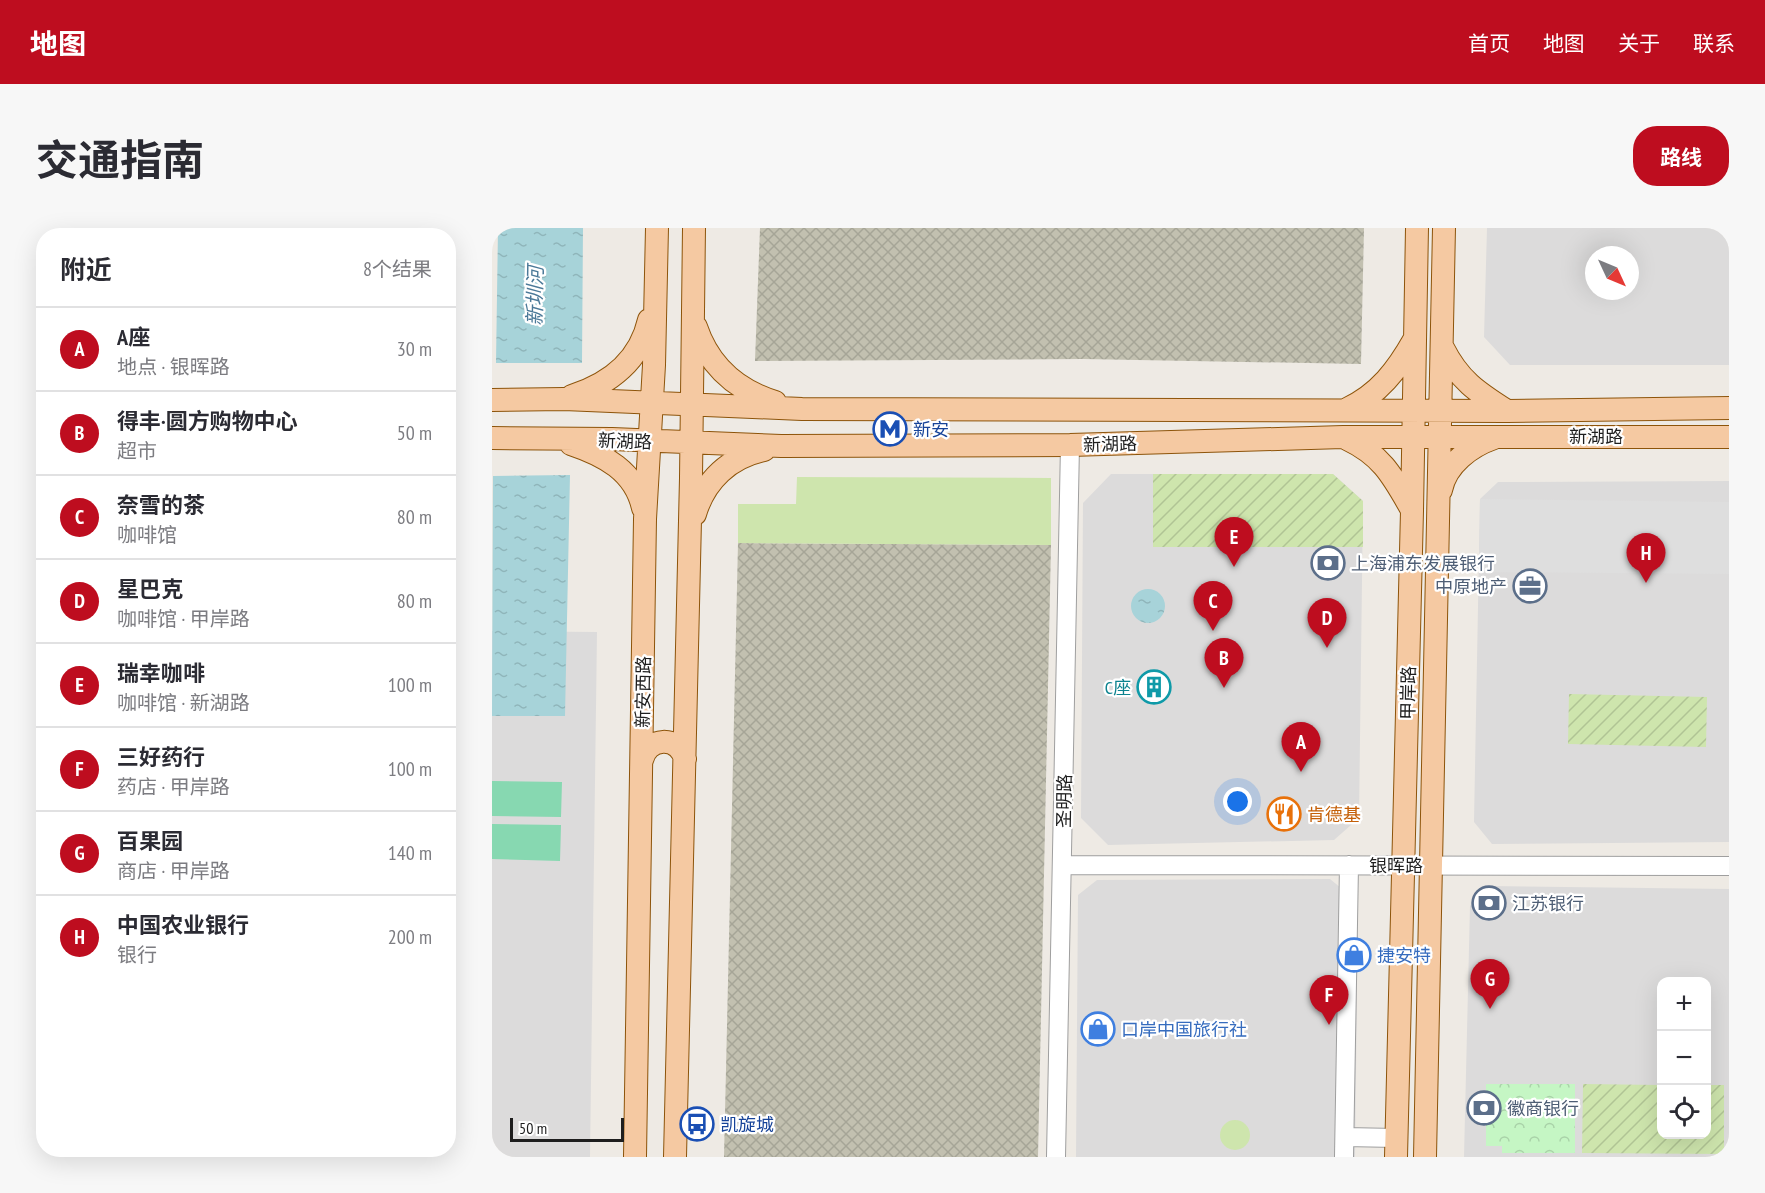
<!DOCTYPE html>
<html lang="zh">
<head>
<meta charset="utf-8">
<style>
	:root { --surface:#fff; --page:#f7f7f7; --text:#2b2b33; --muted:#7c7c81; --line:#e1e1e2; --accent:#be0d1f }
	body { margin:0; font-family:"PT Sans Narrow","Noto Sans SC",sans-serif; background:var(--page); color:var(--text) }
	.controls { position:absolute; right:18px; bottom:18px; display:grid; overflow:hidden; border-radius:12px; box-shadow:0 6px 24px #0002 }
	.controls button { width:54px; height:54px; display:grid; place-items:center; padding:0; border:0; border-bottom:2px solid var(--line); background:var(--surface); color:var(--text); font:30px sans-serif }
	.compass { position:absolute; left:1093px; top:18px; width:54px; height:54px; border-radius:50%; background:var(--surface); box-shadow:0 6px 24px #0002; rotate:134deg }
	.scale { position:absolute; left:18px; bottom:15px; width:114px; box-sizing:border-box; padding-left:6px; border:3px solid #1e1e1e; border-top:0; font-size:16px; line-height:21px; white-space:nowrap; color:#1e1e1e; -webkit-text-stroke:4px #fff; paint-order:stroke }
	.you { position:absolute; left:746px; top:574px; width:21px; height:21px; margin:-15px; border:4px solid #fff; border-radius:50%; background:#1a73e8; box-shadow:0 0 0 9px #1a73e833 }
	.badge { display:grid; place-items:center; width:39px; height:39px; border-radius:50%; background:var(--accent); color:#fff; font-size:20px; font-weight:700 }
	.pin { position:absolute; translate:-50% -50px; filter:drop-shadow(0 2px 3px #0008) }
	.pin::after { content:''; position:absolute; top:32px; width:21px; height:18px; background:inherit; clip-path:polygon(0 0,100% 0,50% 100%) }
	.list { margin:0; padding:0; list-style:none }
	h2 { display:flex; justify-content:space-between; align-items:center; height:78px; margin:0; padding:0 24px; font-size:26px }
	h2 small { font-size:20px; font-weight:400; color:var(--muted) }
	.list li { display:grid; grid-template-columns:39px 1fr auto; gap:18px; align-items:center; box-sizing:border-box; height:84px; padding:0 24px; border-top:2px solid var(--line) }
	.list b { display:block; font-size:22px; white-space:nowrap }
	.list p { margin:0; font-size:20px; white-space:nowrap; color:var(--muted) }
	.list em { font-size:20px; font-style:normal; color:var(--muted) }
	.icon { flex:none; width:33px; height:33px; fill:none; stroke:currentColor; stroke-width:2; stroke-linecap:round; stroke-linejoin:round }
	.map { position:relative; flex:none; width:1237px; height:929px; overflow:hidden; border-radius:24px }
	header { display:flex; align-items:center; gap:36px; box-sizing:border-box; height:84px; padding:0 30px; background:var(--accent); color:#fff }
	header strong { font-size:28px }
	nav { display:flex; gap:33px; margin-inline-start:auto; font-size:21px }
	.intro { display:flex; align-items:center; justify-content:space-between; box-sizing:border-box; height:144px; padding:0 36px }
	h1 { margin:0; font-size:42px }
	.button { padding:15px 27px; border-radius:24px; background:var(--accent); color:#fff; font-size:21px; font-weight:700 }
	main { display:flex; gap:36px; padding:0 36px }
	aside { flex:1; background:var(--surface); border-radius:24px; box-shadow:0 6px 24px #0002 }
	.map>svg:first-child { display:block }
	.residential { fill:#dcdbdb; fill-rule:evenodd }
	.construction { fill:url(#construction-cross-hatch) }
	.grass { fill:#cee5ad }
	.park { fill:url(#park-crowns) }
	.garden { fill:url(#garden-furrows) }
	.pitch { fill:#87d8b1 }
	.parking { fill:#dedede }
	.water { fill:url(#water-ripples) }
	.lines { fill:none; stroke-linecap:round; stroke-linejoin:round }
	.minor-casing { stroke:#9f9f9f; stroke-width:20 }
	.major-casing { stroke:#8d540a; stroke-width:24 }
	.minor { stroke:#fff; stroke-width:18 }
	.major { stroke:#f5c9a2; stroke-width:22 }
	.labels { text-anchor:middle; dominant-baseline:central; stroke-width:4.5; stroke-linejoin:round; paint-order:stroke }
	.transit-label { font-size:18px; fill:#164399; stroke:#fff; text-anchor:start }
	.street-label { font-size:18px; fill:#1e1e1e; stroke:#fff }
	.service-label { font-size:18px; fill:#4e5e75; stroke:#fff; text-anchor:start }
	.culture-label { font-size:18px; fill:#0d838f; stroke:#fff; text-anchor:end }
	.food-label { font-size:18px; fill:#c56008; stroke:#fff; text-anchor:start }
	.shop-label { font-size:18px; fill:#366cbe; stroke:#fff; text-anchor:start }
	.water-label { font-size:20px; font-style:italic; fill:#4b7998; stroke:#fff }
</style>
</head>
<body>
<header>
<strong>地图</strong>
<nav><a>首页</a><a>地图</a><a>关于</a><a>联系</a></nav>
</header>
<div class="intro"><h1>交通指南</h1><a class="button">路线</a></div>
<main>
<aside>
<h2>附近<small>8个结果</small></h2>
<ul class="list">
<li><span class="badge">A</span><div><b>A座</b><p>地点 · 银晖路</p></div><em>30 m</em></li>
<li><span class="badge">B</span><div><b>得丰·圆方购物中心</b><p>超市</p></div><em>50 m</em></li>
<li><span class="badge">C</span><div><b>奈雪的茶</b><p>咖啡馆</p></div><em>80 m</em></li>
<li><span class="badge">D</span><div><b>星巴克</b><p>咖啡馆 · 甲岸路</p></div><em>80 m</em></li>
<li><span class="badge">E</span><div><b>瑞幸咖啡</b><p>咖啡馆 · 新湖路</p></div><em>100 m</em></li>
<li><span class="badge">F</span><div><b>三好药行</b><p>药店 · 甲岸路</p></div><em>100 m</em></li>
<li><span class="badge">G</span><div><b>百果园</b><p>商店 · 甲岸路</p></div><em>140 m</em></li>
<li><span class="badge">H</span><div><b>中国农业银行</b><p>银行</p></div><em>200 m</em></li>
</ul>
</aside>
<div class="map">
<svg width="1237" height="929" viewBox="0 0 1237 929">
	<defs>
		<pattern id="construction-cross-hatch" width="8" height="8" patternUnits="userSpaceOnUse" patternTransform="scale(1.5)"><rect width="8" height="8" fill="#c2c0b0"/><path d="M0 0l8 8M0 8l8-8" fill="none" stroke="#a6a597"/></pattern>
		<pattern id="park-crowns" width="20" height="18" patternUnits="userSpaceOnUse" patternTransform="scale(1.5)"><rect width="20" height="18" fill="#c5f6c4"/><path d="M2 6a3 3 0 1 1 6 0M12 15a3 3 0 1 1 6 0" fill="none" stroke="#a9d2a8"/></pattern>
		<pattern id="garden-furrows" width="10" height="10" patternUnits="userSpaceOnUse" patternTransform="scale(1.5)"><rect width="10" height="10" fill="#cee5ad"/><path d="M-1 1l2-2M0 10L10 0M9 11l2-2" fill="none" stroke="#b0c494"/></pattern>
		<pattern id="water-ripples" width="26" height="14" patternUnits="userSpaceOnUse" patternTransform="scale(1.5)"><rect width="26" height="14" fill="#a7d3d9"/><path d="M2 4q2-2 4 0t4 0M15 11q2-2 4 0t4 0" fill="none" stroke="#8fb5ba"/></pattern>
	</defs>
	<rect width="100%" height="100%" fill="#eeeae4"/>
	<path class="residential" d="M 995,0 L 1237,0 L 1237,137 L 1018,137 L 992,109 ZM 1102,27 L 1138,27 L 1138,63 L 1102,63 Z
		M 619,246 L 841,246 L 871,273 L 867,590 L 842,612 L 616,617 L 589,590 L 591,275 Z
		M 1237,253 L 1237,614 L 1000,616 L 982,594 L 988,271 L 1006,254 Z
		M 0,403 L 105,404 L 98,929 L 0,929 Z
		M 838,651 L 866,674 L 863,929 L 584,929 L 586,667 L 605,652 Z
		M 996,658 L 1237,661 L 1237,929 L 972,929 L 978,678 ZM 1170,754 L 1214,754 L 1214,906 L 1170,906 Z"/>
	<path class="construction" d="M 268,0 L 872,0 L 869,136 L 591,131 L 263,133 Z
		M 246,315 L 559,317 L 546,929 L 232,929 Z"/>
	<path class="grass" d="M 305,249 L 559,250 L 559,317 L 246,315 L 246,276 L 304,276 Z
		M728 907a15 15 0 1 1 30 0a15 15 0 1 1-30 0Z"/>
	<path class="park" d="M 994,856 L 1083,856 L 1083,925 L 1010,925 L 1010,918 L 994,918 Z"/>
	<path class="garden" d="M 661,246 L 841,246 L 871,273 L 871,319 L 661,319 Z
		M 1077,466 L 1215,469 L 1214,519 L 1076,516 Z
		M 1091,856 L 1169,857 L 1170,906 L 1214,906 L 1215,857 L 1232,857 L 1232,926 L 1090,925 Z"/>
	<path class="pitch" d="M 0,553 L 70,554 L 69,589 L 0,588 Z
		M 0,596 L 69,597 L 68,633 L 0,631 Z"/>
	<path class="parking" d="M 988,271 L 1237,274 L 1237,346 L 987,344 Z"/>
	<path class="water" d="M 6,0 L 91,0 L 90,135 L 4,135 Z
		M 78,247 L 73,488 L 0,488 L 1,248 Z
		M639 378a17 17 0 1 1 34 0a17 17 0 1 1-34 0Z"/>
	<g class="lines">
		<defs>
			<path id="minor" d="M 571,637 L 1237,638
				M 853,909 L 904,910
				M 564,929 L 578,217
				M 852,929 L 857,637"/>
			<path id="major" d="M 204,99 C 217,138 244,162 283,174
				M 951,120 C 967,152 985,164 1015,183
				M 80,168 C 118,156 148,132 157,92
				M 0,172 L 72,171 L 310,181 L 1015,183 L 1237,180
				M 855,181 C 887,166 905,142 922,112
				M 0,210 L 120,211 L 289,218 L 578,217 L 851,209 L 1237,209
				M 855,211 C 891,228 901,249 920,282
				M 79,216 C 112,227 143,243 151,280
				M 949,262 C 954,236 979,218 1002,210
				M 203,286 C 213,252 238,229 272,222
				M 150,532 C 156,509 186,507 193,531
				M 143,929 L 153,291 L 162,137 L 165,0
				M 183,929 L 199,250 L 202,0
				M 904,929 L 920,283 L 925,0
				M 933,929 L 952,0"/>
		</defs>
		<use href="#minor" class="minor-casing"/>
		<use href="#major" class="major-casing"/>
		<use href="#minor" class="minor"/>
		<use href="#major" class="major"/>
	</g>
	<defs>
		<symbol id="metro-ring" viewBox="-11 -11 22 22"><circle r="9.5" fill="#fff" stroke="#1a4fb4" stroke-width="1.5"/><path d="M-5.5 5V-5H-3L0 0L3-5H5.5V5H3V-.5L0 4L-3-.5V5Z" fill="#1a4fb4"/></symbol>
		<symbol id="bank-ring" viewBox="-11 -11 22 22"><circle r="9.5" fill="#fff" stroke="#5c6f8a" stroke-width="1.5"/><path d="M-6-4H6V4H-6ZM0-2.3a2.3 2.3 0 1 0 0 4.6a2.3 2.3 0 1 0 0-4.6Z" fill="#5c6f8a"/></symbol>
		<symbol id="office-ring" viewBox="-11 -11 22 22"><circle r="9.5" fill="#fff" stroke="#5c6f8a" stroke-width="1.5"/><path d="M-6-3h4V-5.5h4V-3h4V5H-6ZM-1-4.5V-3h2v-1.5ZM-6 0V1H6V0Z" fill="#5c6f8a"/></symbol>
		<symbol id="building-ring" viewBox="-11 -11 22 22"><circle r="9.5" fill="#fff" stroke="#0f9aa8" stroke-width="1.5"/><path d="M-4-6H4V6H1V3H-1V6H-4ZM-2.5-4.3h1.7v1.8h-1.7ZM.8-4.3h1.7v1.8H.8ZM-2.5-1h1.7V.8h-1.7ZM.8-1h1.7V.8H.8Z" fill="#0f9aa8"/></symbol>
		<symbol id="restaurant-ring" viewBox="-11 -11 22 22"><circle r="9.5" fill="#fff" stroke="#e8710a" stroke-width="1.5"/><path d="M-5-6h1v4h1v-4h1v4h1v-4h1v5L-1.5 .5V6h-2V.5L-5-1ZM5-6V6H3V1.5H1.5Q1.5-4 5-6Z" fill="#e8710a"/></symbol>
		<symbol id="shop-ring" viewBox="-11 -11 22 22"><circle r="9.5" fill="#fff" stroke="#3f7fe0" stroke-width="1.5"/><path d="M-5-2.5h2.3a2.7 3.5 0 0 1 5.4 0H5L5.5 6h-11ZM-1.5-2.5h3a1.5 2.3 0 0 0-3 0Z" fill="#3f7fe0"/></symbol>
		<symbol id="bus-ring" viewBox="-11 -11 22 22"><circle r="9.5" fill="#fff" stroke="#1a4fb4" stroke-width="1.5"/><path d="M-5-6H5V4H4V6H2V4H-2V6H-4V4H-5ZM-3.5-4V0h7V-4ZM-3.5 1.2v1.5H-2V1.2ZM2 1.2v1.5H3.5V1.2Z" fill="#1a4fb4"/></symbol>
	</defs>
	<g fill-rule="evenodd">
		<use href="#metro-ring" x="379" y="182" width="38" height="38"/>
		<use href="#bank-ring" x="817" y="316" width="38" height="38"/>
		<use href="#office-ring" x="1019" y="339" width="38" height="38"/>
		<use href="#building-ring" x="643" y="440" width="38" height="38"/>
		<use href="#restaurant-ring" x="773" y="567" width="38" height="38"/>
		<use href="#bank-ring" x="978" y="656" width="38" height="38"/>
		<use href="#shop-ring" x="843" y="708" width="38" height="38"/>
		<use href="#shop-ring" x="587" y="782" width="38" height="38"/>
		<use href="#bank-ring" x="973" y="861" width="38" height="38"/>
		<use href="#bus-ring" x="186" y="877" width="38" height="38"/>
	</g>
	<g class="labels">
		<g class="transit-label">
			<text x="421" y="201">新安</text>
			<text x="228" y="896">凯旋城</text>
		</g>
		<g class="street-label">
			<text x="1104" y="208">新湖路</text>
			<text transform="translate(133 213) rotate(2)">新湖路</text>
			<text transform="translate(618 216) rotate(-2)">新湖路</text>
			<text transform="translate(151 464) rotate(-89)">新安西路</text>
			<text transform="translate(916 465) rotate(-89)">甲岸路</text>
			<text transform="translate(572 573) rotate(-89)">圣明路</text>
			<text x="904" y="637">银晖路</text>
		</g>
		<g class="service-label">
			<text x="859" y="335">上海浦东发展银行</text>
			<text x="1015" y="358" text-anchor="end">中原地产</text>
			<text x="1020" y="675">江苏银行</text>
			<text x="1015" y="880">徽商银行</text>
		</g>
		<g class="culture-label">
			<text x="639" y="459">C座</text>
		</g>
		<g class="food-label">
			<text x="815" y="586">肯德基</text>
		</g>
		<g class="shop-label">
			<text x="885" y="727">捷安特</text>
			<text x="629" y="801">口岸中国旅行社</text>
		</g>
		<g class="water-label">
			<text transform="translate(43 68) rotate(-89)">新圳河</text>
		</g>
	</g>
</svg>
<div class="controls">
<button>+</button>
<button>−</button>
<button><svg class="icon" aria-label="locate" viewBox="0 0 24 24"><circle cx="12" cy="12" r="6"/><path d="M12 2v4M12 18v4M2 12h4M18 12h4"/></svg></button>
</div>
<svg class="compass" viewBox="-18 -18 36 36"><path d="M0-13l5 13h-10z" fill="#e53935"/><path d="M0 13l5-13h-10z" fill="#7c7c81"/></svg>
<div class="scale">50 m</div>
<div class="you"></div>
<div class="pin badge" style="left:809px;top:544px">A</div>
<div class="pin badge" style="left:732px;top:460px">B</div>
<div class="pin badge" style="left:721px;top:403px">C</div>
<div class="pin badge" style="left:835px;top:420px">D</div>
<div class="pin badge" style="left:742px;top:339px">E</div>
<div class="pin badge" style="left:837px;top:797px">F</div>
<div class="pin badge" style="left:998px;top:781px">G</div>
<div class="pin badge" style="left:1154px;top:355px">H</div>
</div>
</main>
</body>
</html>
